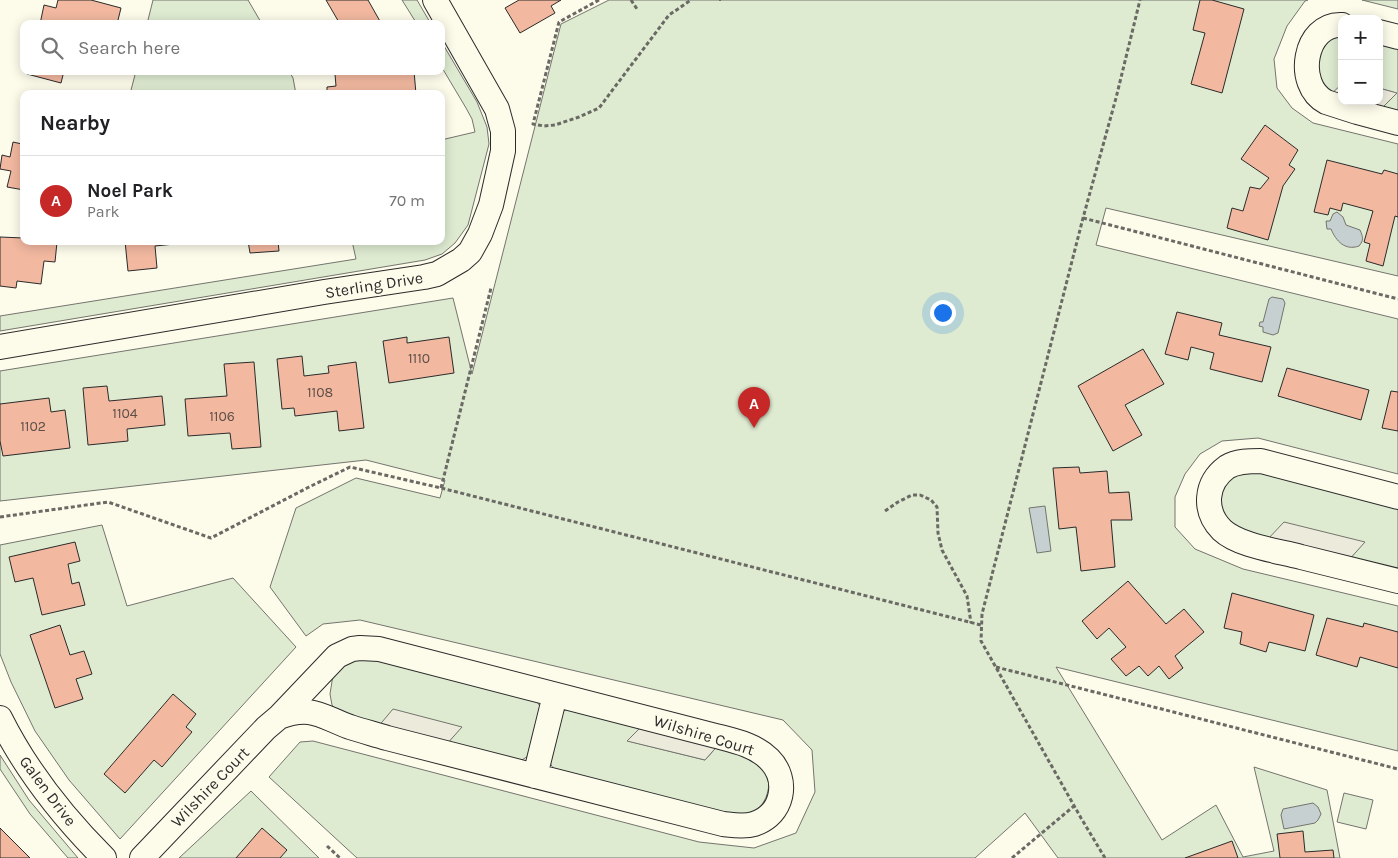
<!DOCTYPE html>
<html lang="en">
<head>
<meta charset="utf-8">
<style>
	:root { --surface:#fff; --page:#f6f6f6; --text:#202124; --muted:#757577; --line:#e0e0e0; --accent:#c62828 }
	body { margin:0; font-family:Karla,sans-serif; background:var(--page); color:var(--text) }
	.controls { position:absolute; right:15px; top:15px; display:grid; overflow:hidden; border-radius:10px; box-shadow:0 2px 12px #0003 }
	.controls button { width:45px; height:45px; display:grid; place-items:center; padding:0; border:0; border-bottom:1px solid var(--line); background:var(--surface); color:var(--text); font:25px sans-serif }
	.you { position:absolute; left:942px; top:312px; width:18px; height:18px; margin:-12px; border:4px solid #fff; border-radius:50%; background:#1a73e8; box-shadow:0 0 0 8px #1a73e833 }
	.badge { display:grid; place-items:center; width:32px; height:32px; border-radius:50%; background:var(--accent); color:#fff; font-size:16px; font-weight:700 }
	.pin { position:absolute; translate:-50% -41px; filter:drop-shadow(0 1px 2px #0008) }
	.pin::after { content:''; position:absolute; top:26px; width:18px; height:15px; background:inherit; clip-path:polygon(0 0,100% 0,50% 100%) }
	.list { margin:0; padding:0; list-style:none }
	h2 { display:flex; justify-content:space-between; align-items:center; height:65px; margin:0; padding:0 20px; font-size:21px }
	h2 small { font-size:16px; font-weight:400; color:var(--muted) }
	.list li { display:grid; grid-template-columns:32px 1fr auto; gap:15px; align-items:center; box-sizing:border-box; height:90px; padding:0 20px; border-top:1px solid var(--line) }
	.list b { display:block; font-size:19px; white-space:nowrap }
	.list p { margin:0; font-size:16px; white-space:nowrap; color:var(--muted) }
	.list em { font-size:16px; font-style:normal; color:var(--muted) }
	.icon { flex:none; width:28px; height:28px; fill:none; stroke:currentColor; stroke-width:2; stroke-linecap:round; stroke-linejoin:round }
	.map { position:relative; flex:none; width:1398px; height:858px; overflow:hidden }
	.search { position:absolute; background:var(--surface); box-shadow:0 2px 12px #0003; left:20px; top:20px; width:425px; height:55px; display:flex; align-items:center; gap:12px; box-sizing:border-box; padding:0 18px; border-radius:10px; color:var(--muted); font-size:19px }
	.panel { position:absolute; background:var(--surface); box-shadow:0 2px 12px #0003; left:20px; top:90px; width:425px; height:155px; border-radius:10px }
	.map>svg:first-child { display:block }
	.green { fill:#deebd1; stroke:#74746e }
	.parking { fill:#eceadb; stroke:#74746e }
	.water { fill:#c7d0d0; stroke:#74746e }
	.building { fill:#f2b8a0; stroke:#2b2b2b }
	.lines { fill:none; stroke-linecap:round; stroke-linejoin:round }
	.minor-casing { stroke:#2b2b2b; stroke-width:26 }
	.path { stroke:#6a6964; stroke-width:3; stroke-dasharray:4 2.5; stroke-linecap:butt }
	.minor { stroke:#fdfbea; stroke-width:24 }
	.fence { stroke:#2b2b2b; stroke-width:1; stroke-dasharray:6 2.5; stroke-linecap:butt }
	.labels { text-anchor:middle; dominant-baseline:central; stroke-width:4; stroke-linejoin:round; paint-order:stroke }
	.number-label { font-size:14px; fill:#5d4e48 }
	.street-label { font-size:16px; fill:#2b2b2b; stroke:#fdfbea }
</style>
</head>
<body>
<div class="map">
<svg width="1398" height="858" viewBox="0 0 1398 858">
	<rect width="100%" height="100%" fill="#fdfbea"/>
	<path class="green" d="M 153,0 L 248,0 L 262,24 L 147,24 Z
		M 402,0 L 417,0 L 431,24 L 417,24 Z
		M 609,0 L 1308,0 L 1305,1 L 1287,26 L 1274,59 L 1277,88 L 1292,108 L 1313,123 L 1398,144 L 1398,276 L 1106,208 L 1096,245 L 1398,319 L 1398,474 L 1258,438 L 1222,441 L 1200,454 L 1185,474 L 1175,497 L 1175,527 L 1195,549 L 1243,569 L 1398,606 L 1398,751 L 1056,667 L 1162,840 L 1216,805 L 1243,857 L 1274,851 L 1254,767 L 1327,790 L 1340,858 L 1058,858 L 1025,813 L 975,858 L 357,858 L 269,777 L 300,742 L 313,741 L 699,842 L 754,848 L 796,833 L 815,792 L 812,750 L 783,720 L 360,620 L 323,624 L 306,636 L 270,587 L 296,508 L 356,478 L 440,498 L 445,480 L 366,460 L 0,501 L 0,371 L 453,298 L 472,374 L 561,24 Z
		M 1362,0 L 1398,0 L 1398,9 Z
		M 1342,30 L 1342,84 L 1331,94 L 1320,84 L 1316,49 Z
		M 1379,37 L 1398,42 L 1398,113 L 1382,108 L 1396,93 L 1379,88 Z
		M 441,41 L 477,102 L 487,127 L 489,144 L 468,225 L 455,243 L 442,254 L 425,260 L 0,331 L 0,316 L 356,259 L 352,241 L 441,241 L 441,140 L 475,132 L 472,119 L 466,108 L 441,66 Z
		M 136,71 L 289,71 L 293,78 L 296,94 L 130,94 Z
		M 1251,467 L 1398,502 L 1398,573 L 1348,561 L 1364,542 L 1267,540 L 1233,525 L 1223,515 L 1219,504 L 1226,479 Z
		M 102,525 L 127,606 L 233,578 L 296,647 L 120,839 L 69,780 L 35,731 L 11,682 L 0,654 L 0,545 Z
		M 365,655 L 532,694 L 543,711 L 533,753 L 517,763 L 446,745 L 461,727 L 377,728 L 338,713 L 332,705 L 330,694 L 333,675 L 337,668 Z
		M 574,705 L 645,723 L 628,741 L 705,760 L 721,742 L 743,749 L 770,775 C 768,800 764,810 739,816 L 556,773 L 547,758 L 557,715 Z
		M 0,755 L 29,800 L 78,858 L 68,858 L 30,814 L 0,769 Z
		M 251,791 L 319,858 L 179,858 Z
		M 1344,793 L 1373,800 L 1366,829 L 1337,822 Z"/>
	<path class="parking" d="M 1379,88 L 1397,93 L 1382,108 L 1355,101 L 1379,101 Z
		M 1284,522 L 1365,542 L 1348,561 L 1267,540 Z
		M 393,709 L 462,727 L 446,745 L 377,728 Z
		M 645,723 L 721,742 L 705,760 L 627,741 Z"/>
	<path class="water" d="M 1337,212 L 1343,217 L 1346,225 L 1360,230 C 1363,237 1364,240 1359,246 C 1345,251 1336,241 1331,229 L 1327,229 L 1326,221 L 1330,221 L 1333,214 Z
		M 1272,297 L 1283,299 L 1285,303 L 1278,333 L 1273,335 L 1263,332 L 1263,327 L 1259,326 L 1260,322 L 1263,322 L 1269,299 Z
		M 1045,506 L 1051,551 L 1037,553 L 1029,508 Z
		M 1313,803 L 1318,807 L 1321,814 L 1318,820 L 1315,823 L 1284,829 L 1281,815 L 1283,809 Z"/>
	<path class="building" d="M 58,0 L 91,0 L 121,8 L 117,24 L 40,24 L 44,5 L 56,8 Z
		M 326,0 L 368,0 L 381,23 L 340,24 Z
		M 519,0 L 561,0 L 551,6 L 555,13 L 520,33 L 505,8 Z
		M 1200,0 L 1212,0 L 1244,9 L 1222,93 L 1191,84 L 1205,33 L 1193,30 Z
		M 27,71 L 64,71 L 61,83 L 27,74 Z
		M 364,71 L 414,71 L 416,94 L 327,94 L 327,87 L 336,86 L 335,74 Z
		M 1265,125 L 1298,150 L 1289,165 L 1295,169 L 1283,186 L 1268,240 L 1227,228 L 1232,208 L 1243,211 L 1250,187 L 1260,189 L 1269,178 L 1241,159 Z
		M 24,135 L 24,190 L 7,187 L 11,171 L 0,169 L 2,155 L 10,157 L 13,142 L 22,144 Z
		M 1327,160 L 1382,174 L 1384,170 L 1398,174 L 1398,217 L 1395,216 L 1383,266 L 1366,261 L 1370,244 L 1364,242 L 1373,211 L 1343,203 L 1341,211 L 1330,208 L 1328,215 L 1314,212 Z
		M 0,237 L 24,238 L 24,241 L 57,242 L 55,262 L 44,261 L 41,284 L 17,281 L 16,288 L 0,286 Z
		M 125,241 L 204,241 L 155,246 L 157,268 L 128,271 Z
		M 248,241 L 278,241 L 279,251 L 250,253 Z
		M 1177,312 L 1222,323 L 1219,335 L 1271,347 L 1262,382 L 1210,369 L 1214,353 L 1191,347 L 1188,360 L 1165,354 Z
		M 407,337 L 407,343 L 449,337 L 454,373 L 389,383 L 383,341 Z
		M 1143,349 L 1164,384 L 1125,405 L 1142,435 L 1113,451 L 1078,386 Z
		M 302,356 L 304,376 L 329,373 L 328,366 L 356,362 L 364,428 L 339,431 L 337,411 L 295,416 L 294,408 L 282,409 L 277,359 Z
		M 254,362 L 261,447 L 232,449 L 230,433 L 188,436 L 185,399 L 227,396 L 224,364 Z
		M 1287,368 L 1369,390 L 1361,420 L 1278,396 Z
		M 107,386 L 109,401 L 162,396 L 165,425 L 127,429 L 128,441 L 88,445 L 83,388 Z
		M 1391,391 L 1398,392 L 1398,431 L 1382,428 Z
		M 49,398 L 51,412 L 65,410 L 70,448 L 3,456 L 0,441 L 0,404 Z
		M 1079,467 L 1080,473 L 1107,471 L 1109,493 L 1129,492 L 1132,520 L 1111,520 L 1115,567 L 1081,571 L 1076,527 L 1059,529 L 1053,468 Z
		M 75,542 L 80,561 L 68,564 L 72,584 L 79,582 L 85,605 L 42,615 L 33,578 L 15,582 L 9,557 Z
		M 1128,581 L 1166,624 L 1184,609 L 1204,632 L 1175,656 L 1183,668 L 1169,679 L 1159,666 L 1148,676 L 1139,666 L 1126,676 L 1111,659 L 1126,647 L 1109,628 L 1097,639 L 1082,621 Z
		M 1232,593 L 1314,615 L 1305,651 L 1269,642 L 1266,652 L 1240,644 L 1242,632 L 1224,628 Z
		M 1327,618 L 1363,627 L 1364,623 L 1398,632 L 1398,668 L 1360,657 L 1357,667 L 1316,655 Z
		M 60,625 L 70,655 L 84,651 L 92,674 L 76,679 L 83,699 L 55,708 L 30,635 Z
		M 173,694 L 196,714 L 186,727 L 192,732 L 162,767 L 154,760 L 125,793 L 104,774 Z
		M 0,828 L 30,858 L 0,858 Z
		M 262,828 L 287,850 L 280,858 L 236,858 Z
		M 1303,831 L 1305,852 L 1333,850 L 1334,858 L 1280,858 L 1277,834 Z
		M 1232,841 L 1238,858 L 1185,858 Z"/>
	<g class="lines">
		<defs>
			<path id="minor" d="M 1342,25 C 1304,23 1294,85 1326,102 L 1357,112 L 1398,123
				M 1379,32 L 1398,37
				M 0,347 L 324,292 L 424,277 L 437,274 L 461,260 L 470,252 L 480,234 L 491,205 L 503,151 L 503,131 L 497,109 L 435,0
				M 1398,497 L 1261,461 C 1250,461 1237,461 1227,467 C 1205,483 1203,511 1222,530 C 1239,546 1279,551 1301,557 C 1334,565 1366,573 1398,581
				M 360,648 L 379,649 L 716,736 C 735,741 755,745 769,759 C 790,780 783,815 754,824 C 744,827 733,825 723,824 L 387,738 C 374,734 362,731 350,727 C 320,716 312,705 279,717 L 337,656 L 352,649 Z
				M 0,718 C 27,772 62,816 104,858
				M 535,776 L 555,695
				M 142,858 L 266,728 L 279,717"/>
		</defs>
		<use href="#minor" class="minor-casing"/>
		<path class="path" d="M 599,0 L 559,22 L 533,124 L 544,126 L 555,125 L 579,117 L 599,108 L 669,15 L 691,0
			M 631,0 L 637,9
			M 1083,218 L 1398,299
			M 441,488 L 491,288
			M 885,511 L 898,502 L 912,495 L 920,495 L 931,500 L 937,507 L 938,533 L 942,550 L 967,596 L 971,623
			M 0,517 L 108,502 L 211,538 L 307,488 L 350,467 L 441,488 L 981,625
			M 996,667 L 1398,769
			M 327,846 L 340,858
			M 1012,858 L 1074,806
			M 1105,858 L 1081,818 L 981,641 L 982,614 L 1083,218 L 1116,98 L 1140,0"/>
		<use href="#minor" class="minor"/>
		<path class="fence" d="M 720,1 L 720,0"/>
	</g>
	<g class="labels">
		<g class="number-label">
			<text x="419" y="358">1110</text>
			<text x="320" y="392">1108</text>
			<text x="125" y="413">1104</text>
			<text x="222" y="416">1106</text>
			<text x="33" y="426">1102</text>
		</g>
		<g class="street-label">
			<text transform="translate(374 285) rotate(-9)">Sterling Drive</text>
			<text transform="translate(704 735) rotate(17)">Wilshire Court</text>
			<text transform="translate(210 787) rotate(-46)">Wilshire Court</text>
			<text transform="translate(48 791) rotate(53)">Galen Drive</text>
		</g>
	</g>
</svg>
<div class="controls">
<button>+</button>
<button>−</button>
</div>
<div class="you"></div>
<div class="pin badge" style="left:754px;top:428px">A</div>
<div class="search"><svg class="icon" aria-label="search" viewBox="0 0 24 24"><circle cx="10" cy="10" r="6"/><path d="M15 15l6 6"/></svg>Search here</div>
<section class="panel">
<h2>Nearby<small></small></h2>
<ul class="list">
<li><span class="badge">A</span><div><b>Noel Park</b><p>Park</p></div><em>70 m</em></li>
</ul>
</section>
</div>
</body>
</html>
